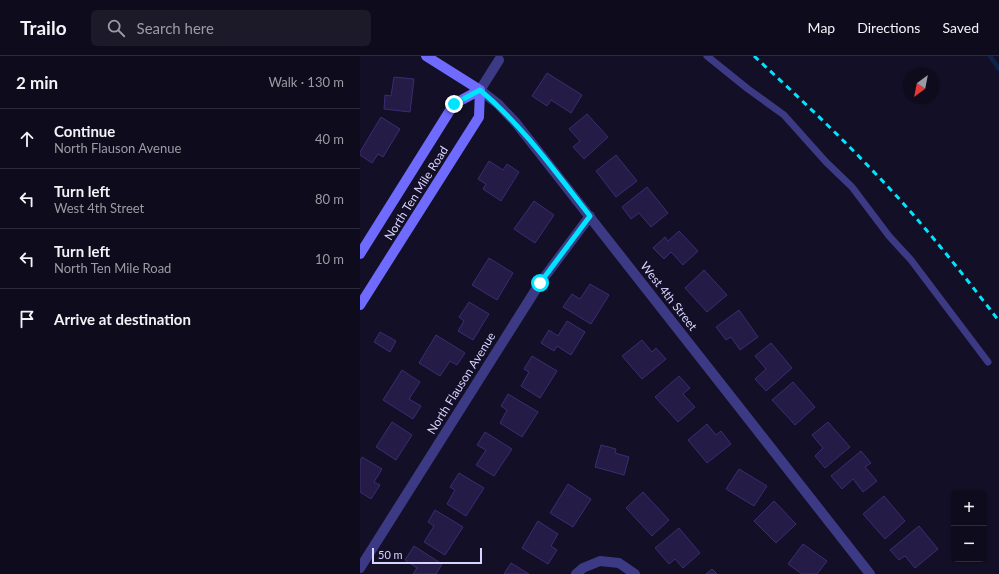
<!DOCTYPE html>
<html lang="en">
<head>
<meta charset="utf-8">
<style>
	:root { --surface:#0e0b1c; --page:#1c1929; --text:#f1f3f6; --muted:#9b9ba3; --line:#2e2b3b }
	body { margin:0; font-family:Lato,sans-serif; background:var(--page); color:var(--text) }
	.controls { position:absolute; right:12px; bottom:12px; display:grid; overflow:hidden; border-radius:6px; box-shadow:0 1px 3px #0004 }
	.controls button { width:36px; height:36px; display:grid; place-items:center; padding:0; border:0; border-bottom:1px solid var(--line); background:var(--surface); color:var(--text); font:20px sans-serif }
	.compass { position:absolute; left:543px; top:12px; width:36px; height:36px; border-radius:50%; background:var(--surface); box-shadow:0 1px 3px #0004; rotate:212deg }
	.scale { position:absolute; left:12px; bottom:10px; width:110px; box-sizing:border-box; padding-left:4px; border:2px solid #d9d4ff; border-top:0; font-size:11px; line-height:14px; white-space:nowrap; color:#d9d4ff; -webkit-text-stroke:3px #130f26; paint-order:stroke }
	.stop { position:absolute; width:12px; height:12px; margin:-9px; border:3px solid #00e5ff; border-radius:50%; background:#fff }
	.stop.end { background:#00e5ff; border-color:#fff; box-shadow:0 1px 4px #0008 }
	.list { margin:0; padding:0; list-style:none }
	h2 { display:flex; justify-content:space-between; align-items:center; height:52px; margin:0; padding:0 16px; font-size:17px }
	h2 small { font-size:13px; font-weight:400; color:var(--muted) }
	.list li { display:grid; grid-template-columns:26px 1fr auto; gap:12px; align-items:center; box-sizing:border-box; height:60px; padding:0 16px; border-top:1px solid var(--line) }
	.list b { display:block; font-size:15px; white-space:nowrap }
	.list p { margin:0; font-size:13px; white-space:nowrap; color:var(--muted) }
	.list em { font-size:13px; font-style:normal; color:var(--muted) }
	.icon { flex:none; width:22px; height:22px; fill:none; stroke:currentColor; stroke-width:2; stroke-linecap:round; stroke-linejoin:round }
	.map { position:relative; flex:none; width:639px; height:518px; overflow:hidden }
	header { display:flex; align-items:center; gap:24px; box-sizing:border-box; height:56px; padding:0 20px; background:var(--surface); border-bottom:1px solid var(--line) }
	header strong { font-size:19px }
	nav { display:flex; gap:22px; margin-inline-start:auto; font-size:14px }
	.search { width:280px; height:36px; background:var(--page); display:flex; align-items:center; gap:10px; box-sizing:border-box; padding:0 14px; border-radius:6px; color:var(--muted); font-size:15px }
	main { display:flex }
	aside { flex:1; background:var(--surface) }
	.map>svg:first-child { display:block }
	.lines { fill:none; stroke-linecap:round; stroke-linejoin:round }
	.stream { stroke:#0c2248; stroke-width:4.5 }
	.building { fill:#241b47; stroke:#3b2d73 }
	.service { stroke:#3d3a85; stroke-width:7 }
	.minor { stroke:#3d3a85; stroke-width:10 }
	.secondary { stroke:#6f6bff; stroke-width:10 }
	.rail { stroke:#00e5ff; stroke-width:3; stroke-dasharray:6 5; stroke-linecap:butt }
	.route { stroke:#00e5ff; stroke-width:5 }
	.labels { text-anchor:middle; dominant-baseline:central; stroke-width:3.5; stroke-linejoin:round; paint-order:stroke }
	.street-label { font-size:12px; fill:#d9d4ff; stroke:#130f26 }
</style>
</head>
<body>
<header>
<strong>Trailo</strong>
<div class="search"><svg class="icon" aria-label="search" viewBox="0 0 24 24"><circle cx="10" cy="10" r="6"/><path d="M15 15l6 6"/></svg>Search here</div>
<nav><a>Map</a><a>Directions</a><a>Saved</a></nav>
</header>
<main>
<aside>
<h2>2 min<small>Walk · 130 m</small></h2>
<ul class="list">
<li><svg class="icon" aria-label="ahead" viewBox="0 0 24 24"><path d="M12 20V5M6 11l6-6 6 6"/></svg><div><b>Continue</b><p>North Flauson Avenue</p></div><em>40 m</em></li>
<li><svg class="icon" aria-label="left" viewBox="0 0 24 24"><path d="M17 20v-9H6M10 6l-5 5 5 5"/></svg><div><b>Turn left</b><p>West 4th Street</p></div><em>80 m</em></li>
<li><svg class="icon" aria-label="left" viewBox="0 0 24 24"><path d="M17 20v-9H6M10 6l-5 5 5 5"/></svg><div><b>Turn left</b><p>North Ten Mile Road</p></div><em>10 m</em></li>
<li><svg class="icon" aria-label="arrive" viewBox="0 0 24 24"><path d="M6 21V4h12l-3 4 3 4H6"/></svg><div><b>Arrive at destination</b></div></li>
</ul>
</aside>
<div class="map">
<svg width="639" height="518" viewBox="0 0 639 518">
	<rect width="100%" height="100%" fill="#130f26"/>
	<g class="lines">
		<path class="stream" d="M 630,0 L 639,13"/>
	</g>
	<path class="building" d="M 187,17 L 222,39 L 211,57 L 191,44 L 187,50 L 172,40 Z
		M 34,21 L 54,23 L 50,56 L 24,53 L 25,39 L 31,40 Z
		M 227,58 L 248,81 L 224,103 L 213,91 L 220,85 L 209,73 Z
		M 21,61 L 40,73 L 23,101 L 18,98 L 12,107 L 0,99 L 0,96 Z
		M 256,99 L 277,125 L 256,141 L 236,115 Z
		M 129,105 L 143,114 L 147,108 L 159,116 L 141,145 L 123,133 L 126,128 L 118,123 Z
		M 287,131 L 308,157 L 291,171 L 279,157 L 271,163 L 262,151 Z
		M 174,145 L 194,159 L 175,187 L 154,173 Z
		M 319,175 L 338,195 L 323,209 L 311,196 L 304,203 L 293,192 L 305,181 L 308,185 Z
		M 129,202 L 153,217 L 137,244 L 112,229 Z
		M 344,214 L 367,239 L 347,256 L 325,232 Z
		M 230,228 L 249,239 L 231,268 L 203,251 L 212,238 L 220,243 Z
		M 109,246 L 129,258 L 113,284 L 98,275 L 104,265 L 99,261 Z
		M 379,254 L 398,281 L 380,294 L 371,281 L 366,284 L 356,271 Z
		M 207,265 L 225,276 L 211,299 L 197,290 L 194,295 L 181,287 L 189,274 L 198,280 Z
		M 20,276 L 36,285 L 30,296 L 14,286 Z
		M 76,279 L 105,297 L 97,309 L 90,305 L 80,320 L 59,307 Z
		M 282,284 L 292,296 L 296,292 L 306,303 L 282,323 L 262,300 Z
		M 411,287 L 432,312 L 406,335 L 395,323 L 406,313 L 395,300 Z
		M 172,300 L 197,315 L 180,342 L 161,330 L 169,316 L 164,313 Z
		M 42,314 L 60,326 L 49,343 L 61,350 L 53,363 L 23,344 Z
		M 319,320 L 330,332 L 323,338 L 335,351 L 318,366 L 295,341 Z
		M 433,326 L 455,351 L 435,369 L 412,344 Z
		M 148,338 L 178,356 L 162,381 L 140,367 L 147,354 L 141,350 Z
		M 32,366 L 52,379 L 36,404 L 16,391 Z
		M 468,366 L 490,391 L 465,412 L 455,400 L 463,392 L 452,379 Z
		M 347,368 L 356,379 L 361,375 L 371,388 L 347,407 L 328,384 Z
		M 125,376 L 152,393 L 134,420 L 116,409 L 126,394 L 117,389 Z
		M 241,389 L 256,393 L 255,397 L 269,401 L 264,419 L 235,411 Z
		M 501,395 L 511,407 L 505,411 L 517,425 L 503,436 L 493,423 L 482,433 L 471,420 Z
		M 2,401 L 22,413 L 14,426 L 20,429 L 11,443 L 0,436 L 0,405 Z
		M 379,413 L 407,430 L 394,450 L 366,433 Z
		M 99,417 L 124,432 L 106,460 L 87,448 L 95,434 L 90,431 Z
		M 208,428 L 231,443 L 213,471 L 190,457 Z
		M 283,436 L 309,464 L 292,480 L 266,452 Z
		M 524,440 L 545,465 L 525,483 L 503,458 Z
		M 414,445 L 436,468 L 416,487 L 394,465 Z
		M 75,454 L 103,471 L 85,499 L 64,486 L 74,470 L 68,466 Z
		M 178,465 L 198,478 L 191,490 L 197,494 L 188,508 L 162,492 Z
		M 559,470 L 578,493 L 555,512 L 545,500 L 539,504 L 530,494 Z
		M 319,472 L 340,497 L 323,512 L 315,503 L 309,508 L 295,492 Z
		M 443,488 L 467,505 L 457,518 L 442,518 L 428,508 Z
		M 54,490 L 82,508 L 76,518 L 53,518 L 57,512 L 45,504 Z
		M 151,507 L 169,518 L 144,518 Z
		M 352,513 L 357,518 L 346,518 Z"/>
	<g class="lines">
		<path class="service" d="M 347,0 L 388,33 L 424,59 L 466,106 L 492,131 L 529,180 L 551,204 L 628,306"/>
		<path class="minor" d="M 139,4 L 120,34 L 138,48 L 156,67 L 510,518
			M 0,512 L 180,227 L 230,160
			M 216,518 L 223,512 L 240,505 L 259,507 L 275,518"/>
		<path class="secondary" d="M 66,0 L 120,34
			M 0,198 L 94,48 L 120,34
			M 0,249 L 119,61 L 120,34"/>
		<path class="rail" d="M 394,0 C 434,37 474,74 512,114 C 558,161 599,213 639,265"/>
	</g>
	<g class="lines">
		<path class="route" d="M 94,48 L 120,34 C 163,70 196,117 230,160 L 180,227"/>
	</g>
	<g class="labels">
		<g class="street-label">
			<text transform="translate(56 137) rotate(-58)">North Ten Mile Road</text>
			<text transform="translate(309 240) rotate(52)">West 4th Street</text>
			<text transform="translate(101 327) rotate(-58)">North Flauson Avenue</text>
		</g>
	</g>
</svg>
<div class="controls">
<button>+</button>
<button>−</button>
</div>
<svg class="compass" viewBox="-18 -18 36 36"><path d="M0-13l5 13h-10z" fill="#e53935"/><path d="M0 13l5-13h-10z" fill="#9b9ba3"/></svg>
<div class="scale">50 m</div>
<div class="stop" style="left:180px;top:227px"></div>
<div class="stop end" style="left:94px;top:48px"></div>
</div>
</main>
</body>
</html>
